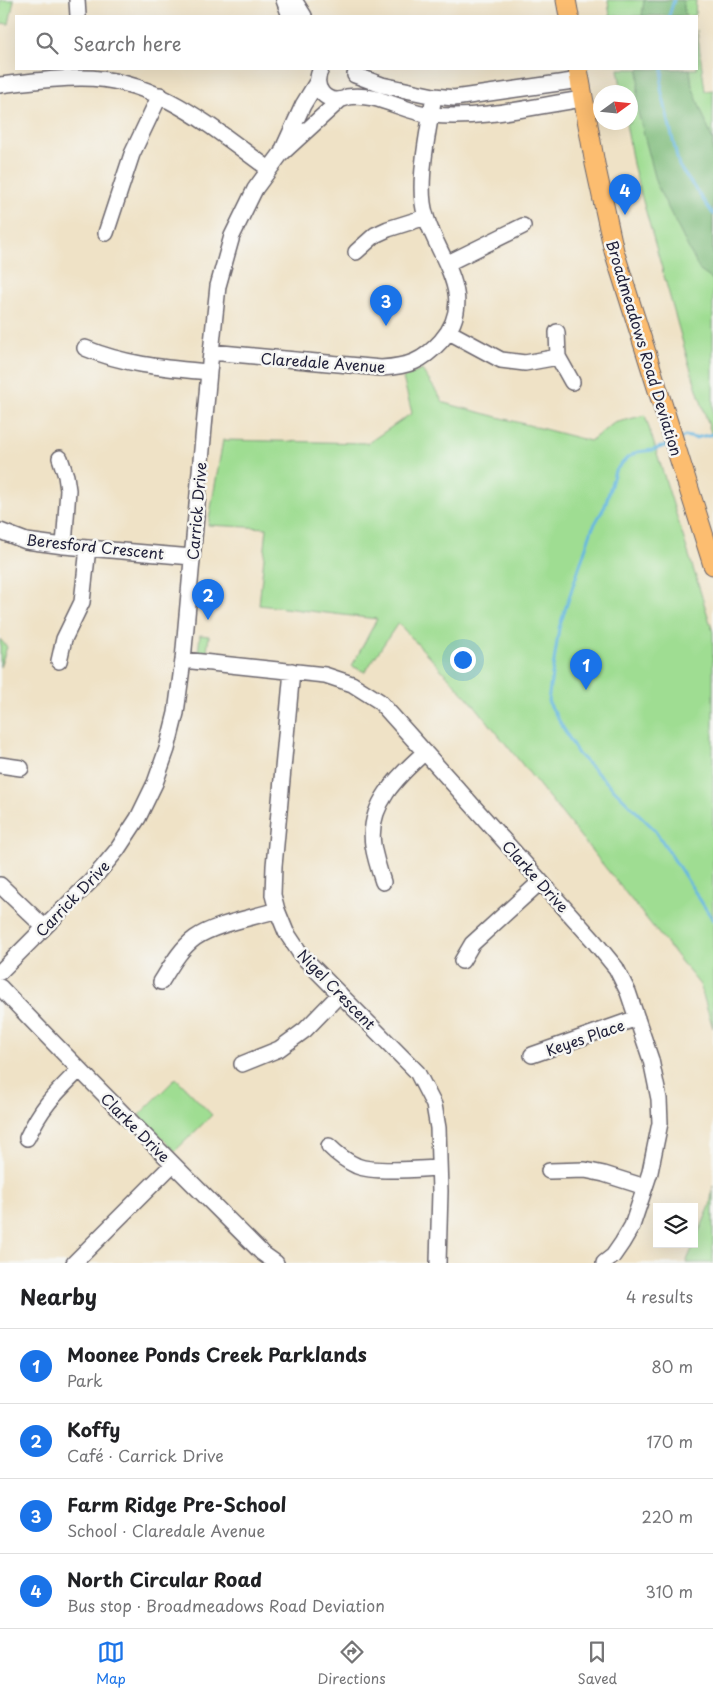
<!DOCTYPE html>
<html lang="en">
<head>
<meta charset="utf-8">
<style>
	:root { --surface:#fff; --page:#f6f6f6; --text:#202124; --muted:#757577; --line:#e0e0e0; --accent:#1a73e8 }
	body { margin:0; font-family:"Playpen Sans",sans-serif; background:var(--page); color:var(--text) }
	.controls { position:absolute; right:15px; bottom:15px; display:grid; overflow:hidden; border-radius:0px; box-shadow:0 5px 20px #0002 }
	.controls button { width:45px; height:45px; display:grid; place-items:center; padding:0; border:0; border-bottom:1px solid var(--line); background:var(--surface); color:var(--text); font:25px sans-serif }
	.compass { position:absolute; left:593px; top:85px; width:45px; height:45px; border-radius:50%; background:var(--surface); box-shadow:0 5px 20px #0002; rotate:75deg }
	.you { position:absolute; left:462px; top:659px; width:18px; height:18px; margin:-12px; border:4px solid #fff; border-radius:50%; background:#1a73e8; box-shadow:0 0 0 8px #1a73e833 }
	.badge { display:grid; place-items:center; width:32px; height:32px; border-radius:50%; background:var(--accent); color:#fff; font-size:16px; font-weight:700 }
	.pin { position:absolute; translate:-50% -41px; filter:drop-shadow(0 1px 2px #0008) }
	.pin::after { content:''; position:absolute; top:26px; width:18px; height:15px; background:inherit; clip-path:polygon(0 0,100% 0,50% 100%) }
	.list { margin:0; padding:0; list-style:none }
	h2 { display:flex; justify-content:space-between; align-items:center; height:65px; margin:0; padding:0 20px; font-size:21px }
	h2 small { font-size:16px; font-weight:400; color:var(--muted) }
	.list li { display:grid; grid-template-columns:32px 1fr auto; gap:15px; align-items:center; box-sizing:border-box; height:75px; padding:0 20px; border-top:1px solid var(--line) }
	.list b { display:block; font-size:19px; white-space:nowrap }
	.list p { margin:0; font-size:16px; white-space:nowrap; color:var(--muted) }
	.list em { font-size:16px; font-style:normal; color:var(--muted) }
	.icon { flex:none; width:28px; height:28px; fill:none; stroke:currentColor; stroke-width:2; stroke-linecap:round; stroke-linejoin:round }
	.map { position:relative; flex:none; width:713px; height:1263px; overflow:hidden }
	.search { position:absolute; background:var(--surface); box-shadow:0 5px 20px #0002; left:15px; right:15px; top:15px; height:55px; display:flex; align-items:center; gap:12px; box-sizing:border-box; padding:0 18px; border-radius:0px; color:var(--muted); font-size:19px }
	.sheet { height:365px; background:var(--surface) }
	nav { display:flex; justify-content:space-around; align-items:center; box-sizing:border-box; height:70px; border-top:1px solid var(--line); background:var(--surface); font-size:14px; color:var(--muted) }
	nav a { display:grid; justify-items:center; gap:2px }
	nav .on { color:var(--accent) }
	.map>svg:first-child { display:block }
	.green { fill:#9fdd92; stroke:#608066 }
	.forest { fill:#7fbc7c; stroke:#506f5c }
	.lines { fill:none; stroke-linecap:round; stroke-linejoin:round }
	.stream { stroke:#65b7e1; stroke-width:3 }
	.minor-casing { stroke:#6a656c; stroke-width:18 }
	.major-casing { stroke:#6a656c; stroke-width:21 }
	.minor { stroke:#fff; stroke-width:15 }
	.major { stroke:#fcbd6f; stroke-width:19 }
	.labels { text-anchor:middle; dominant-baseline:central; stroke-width:5; stroke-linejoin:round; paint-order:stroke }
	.street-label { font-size:15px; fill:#22223b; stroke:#f6f6f2 }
</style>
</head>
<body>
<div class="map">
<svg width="713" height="1263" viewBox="0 0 713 1263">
	<rect width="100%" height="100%" fill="#f6f6f2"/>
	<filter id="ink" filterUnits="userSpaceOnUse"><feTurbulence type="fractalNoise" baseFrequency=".02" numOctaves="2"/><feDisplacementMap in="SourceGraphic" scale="10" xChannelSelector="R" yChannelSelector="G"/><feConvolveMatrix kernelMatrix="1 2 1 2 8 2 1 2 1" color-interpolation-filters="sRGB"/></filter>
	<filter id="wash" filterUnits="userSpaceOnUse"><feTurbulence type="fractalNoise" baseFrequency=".0096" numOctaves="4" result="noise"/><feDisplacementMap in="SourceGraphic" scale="20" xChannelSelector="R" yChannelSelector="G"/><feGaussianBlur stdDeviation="1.12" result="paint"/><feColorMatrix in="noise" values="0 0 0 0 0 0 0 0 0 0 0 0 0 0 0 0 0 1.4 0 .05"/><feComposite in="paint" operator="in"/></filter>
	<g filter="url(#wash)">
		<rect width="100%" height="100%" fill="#efe2c6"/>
		<path class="green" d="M 0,0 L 14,0 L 9,24 L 0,23 Z
			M 608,0 L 696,0 L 695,16 L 610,16 Z
			M 697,30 L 705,91 L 713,90 L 713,439 L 688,361 L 639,187 L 633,164 L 626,123 L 630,122 L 630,92 L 622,92 L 618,69 L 697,69 Z
			M 422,370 L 444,403 L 590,441 L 614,423 L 645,415 L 713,632 L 713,1028 L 700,985 L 476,707 L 398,623 L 365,672 L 352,666 L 377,619 L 259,605 L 267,528 L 208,525 L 223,440 L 368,443 L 412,413 L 403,378 Z
			M 200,635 L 209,636 L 207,652 L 202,656 L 198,654 Z
			M 0,639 L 7,647 L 0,667 Z
			M 176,1078 L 212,1115 L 175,1151 L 139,1115 Z
			M 713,1186 L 713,1263 L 686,1263 L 710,1206 Z"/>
		<path class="forest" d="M 644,0 L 683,0 L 685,16 L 642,16 Z
			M 639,69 L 690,69 L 692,86 L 713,141 L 713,280 L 700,271 L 658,188 L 637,108 Z"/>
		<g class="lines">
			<path class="stream" d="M 669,16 L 674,0
				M 663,69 L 661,89 L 679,166 L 713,214
				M 680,439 L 685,436 L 695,438 L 713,434
				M 667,445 L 653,450 L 637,452 L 627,458 L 615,471 L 605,506 L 592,529 L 559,628 L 548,701 L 578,754 L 655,830 L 713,920"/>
		</g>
	</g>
	<g filter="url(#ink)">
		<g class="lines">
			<defs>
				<path id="minor" d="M 77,0 L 78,16
					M 284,0 L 290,16
					M 294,0 L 304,16
					M 321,69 C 311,87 326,106 346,98
					M 355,75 L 382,85 L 434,96 L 454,98 L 580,80
					M 0,85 C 26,82 54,78 80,78 C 156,77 211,127 269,169
					M 347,97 C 378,92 402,112 432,115 C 482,120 534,106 583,99
					M 283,149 L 303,105 L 317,82
					M 106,233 L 132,154 L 160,95
					M 356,252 L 375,235 L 388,229 L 426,217
					M 448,263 L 523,226
					M 449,332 L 501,360 L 525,363 L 558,357
					M 557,332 L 558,357 L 572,382
					M 85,348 C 125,365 166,368 209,372
					M 211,352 L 381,368 C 409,366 422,362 441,341 C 483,294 429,250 423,203 C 419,173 429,126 434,96
					M 60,458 L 66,476 L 68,490 L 64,546
					M 0,531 L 26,541 L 64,546 L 192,557
					M 183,660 L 325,675 L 352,684 L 379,701 L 594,941 L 616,968 L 628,992 L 651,1060 L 659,1099 L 660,1123 L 650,1172 L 632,1226 L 622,1243 L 613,1256 L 604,1263
					M 59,661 L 64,639 L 82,602 L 88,548
					M 292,671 L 274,866 L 273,895 L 277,910 L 286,932 L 302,956 L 417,1072 L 434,1105 L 438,1128 L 440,1191 L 438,1263
					M 0,765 L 21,768
					M 383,882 C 379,870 375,858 373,845 C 367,805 398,776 425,752
					M 0,885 L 44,927
					M 462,961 L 472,944 L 540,882
					M 0,972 L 92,880 L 117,850 L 138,818 L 155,783 L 167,749 L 176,713 L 183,660 L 209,372 L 218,286 L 232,236 L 255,189 L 280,155 L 340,100
					M 161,982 C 171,966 180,949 195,938 C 215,924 252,918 277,910
					M 0,987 C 85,1077 174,1165 262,1253 L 276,1263
					M 532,1055 L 637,1018
					M 242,1064 L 279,1049 L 305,1030 L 340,994
					M 27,1138 C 42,1106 55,1094 79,1070
					M 329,1146 C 337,1154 346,1161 357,1166 C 374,1173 419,1169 439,1168
					M 549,1171 L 585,1170 L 604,1174 L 645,1187
					M 74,1263 L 173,1164"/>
				<path id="major" d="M 566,0 L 569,16
					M 578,69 L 595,164 L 614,251 L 713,565"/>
			</defs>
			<use href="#minor" class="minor-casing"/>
			<use href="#major" class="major-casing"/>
			<use href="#minor" class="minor"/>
			<use href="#major" class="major"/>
		</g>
	</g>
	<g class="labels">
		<g class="street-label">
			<text transform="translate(645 348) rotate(73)">Broadmeadows Road Deviation</text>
			<text transform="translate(323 362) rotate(4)">Claredale Avenue</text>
			<text transform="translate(196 511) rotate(-85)">Carrick Drive</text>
			<text transform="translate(95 546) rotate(6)">Beresford Crescent</text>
			<text transform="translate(536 876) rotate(48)">Clarke Drive</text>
			<text transform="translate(72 898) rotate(-46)">Carrick Drive</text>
			<text transform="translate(337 989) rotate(46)">Nigel Crescent</text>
			<text transform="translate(585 1037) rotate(-19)">Keyes Place</text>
			<text transform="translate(136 1127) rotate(45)">Clarke Drive</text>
		</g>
	</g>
</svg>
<div class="controls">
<button><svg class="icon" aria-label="layers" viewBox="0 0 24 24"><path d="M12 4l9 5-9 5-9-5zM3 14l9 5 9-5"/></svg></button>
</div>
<svg class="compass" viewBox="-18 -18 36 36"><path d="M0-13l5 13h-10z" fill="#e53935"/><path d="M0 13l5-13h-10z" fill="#757577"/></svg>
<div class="you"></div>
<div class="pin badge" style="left:586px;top:690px">1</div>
<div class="pin badge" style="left:208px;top:620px">2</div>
<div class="pin badge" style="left:386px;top:326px">3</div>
<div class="pin badge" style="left:625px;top:215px">4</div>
<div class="search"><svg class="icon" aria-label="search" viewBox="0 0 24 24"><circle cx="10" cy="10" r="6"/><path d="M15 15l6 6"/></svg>Search here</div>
</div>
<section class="sheet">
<h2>Nearby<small>4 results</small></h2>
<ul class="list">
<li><span class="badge">1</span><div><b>Moonee Ponds Creek Parklands</b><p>Park</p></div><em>80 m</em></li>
<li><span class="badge">2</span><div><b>Koffy</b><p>Café · Carrick Drive</p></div><em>170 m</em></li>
<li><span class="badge">3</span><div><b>Farm Ridge Pre-School</b><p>School · Claredale Avenue</p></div><em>220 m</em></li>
<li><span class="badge">4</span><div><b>North Circular Road</b><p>Bus stop · Broadmeadows Road Deviation</p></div><em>310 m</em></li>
</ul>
</section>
<nav>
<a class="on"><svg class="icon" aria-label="map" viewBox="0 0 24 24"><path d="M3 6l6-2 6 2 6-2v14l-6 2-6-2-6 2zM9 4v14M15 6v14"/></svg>Map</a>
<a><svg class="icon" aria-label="directions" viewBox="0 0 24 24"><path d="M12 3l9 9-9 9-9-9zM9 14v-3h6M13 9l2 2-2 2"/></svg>Directions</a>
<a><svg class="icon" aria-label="saved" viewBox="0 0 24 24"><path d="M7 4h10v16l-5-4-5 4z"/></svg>Saved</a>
</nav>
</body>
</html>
